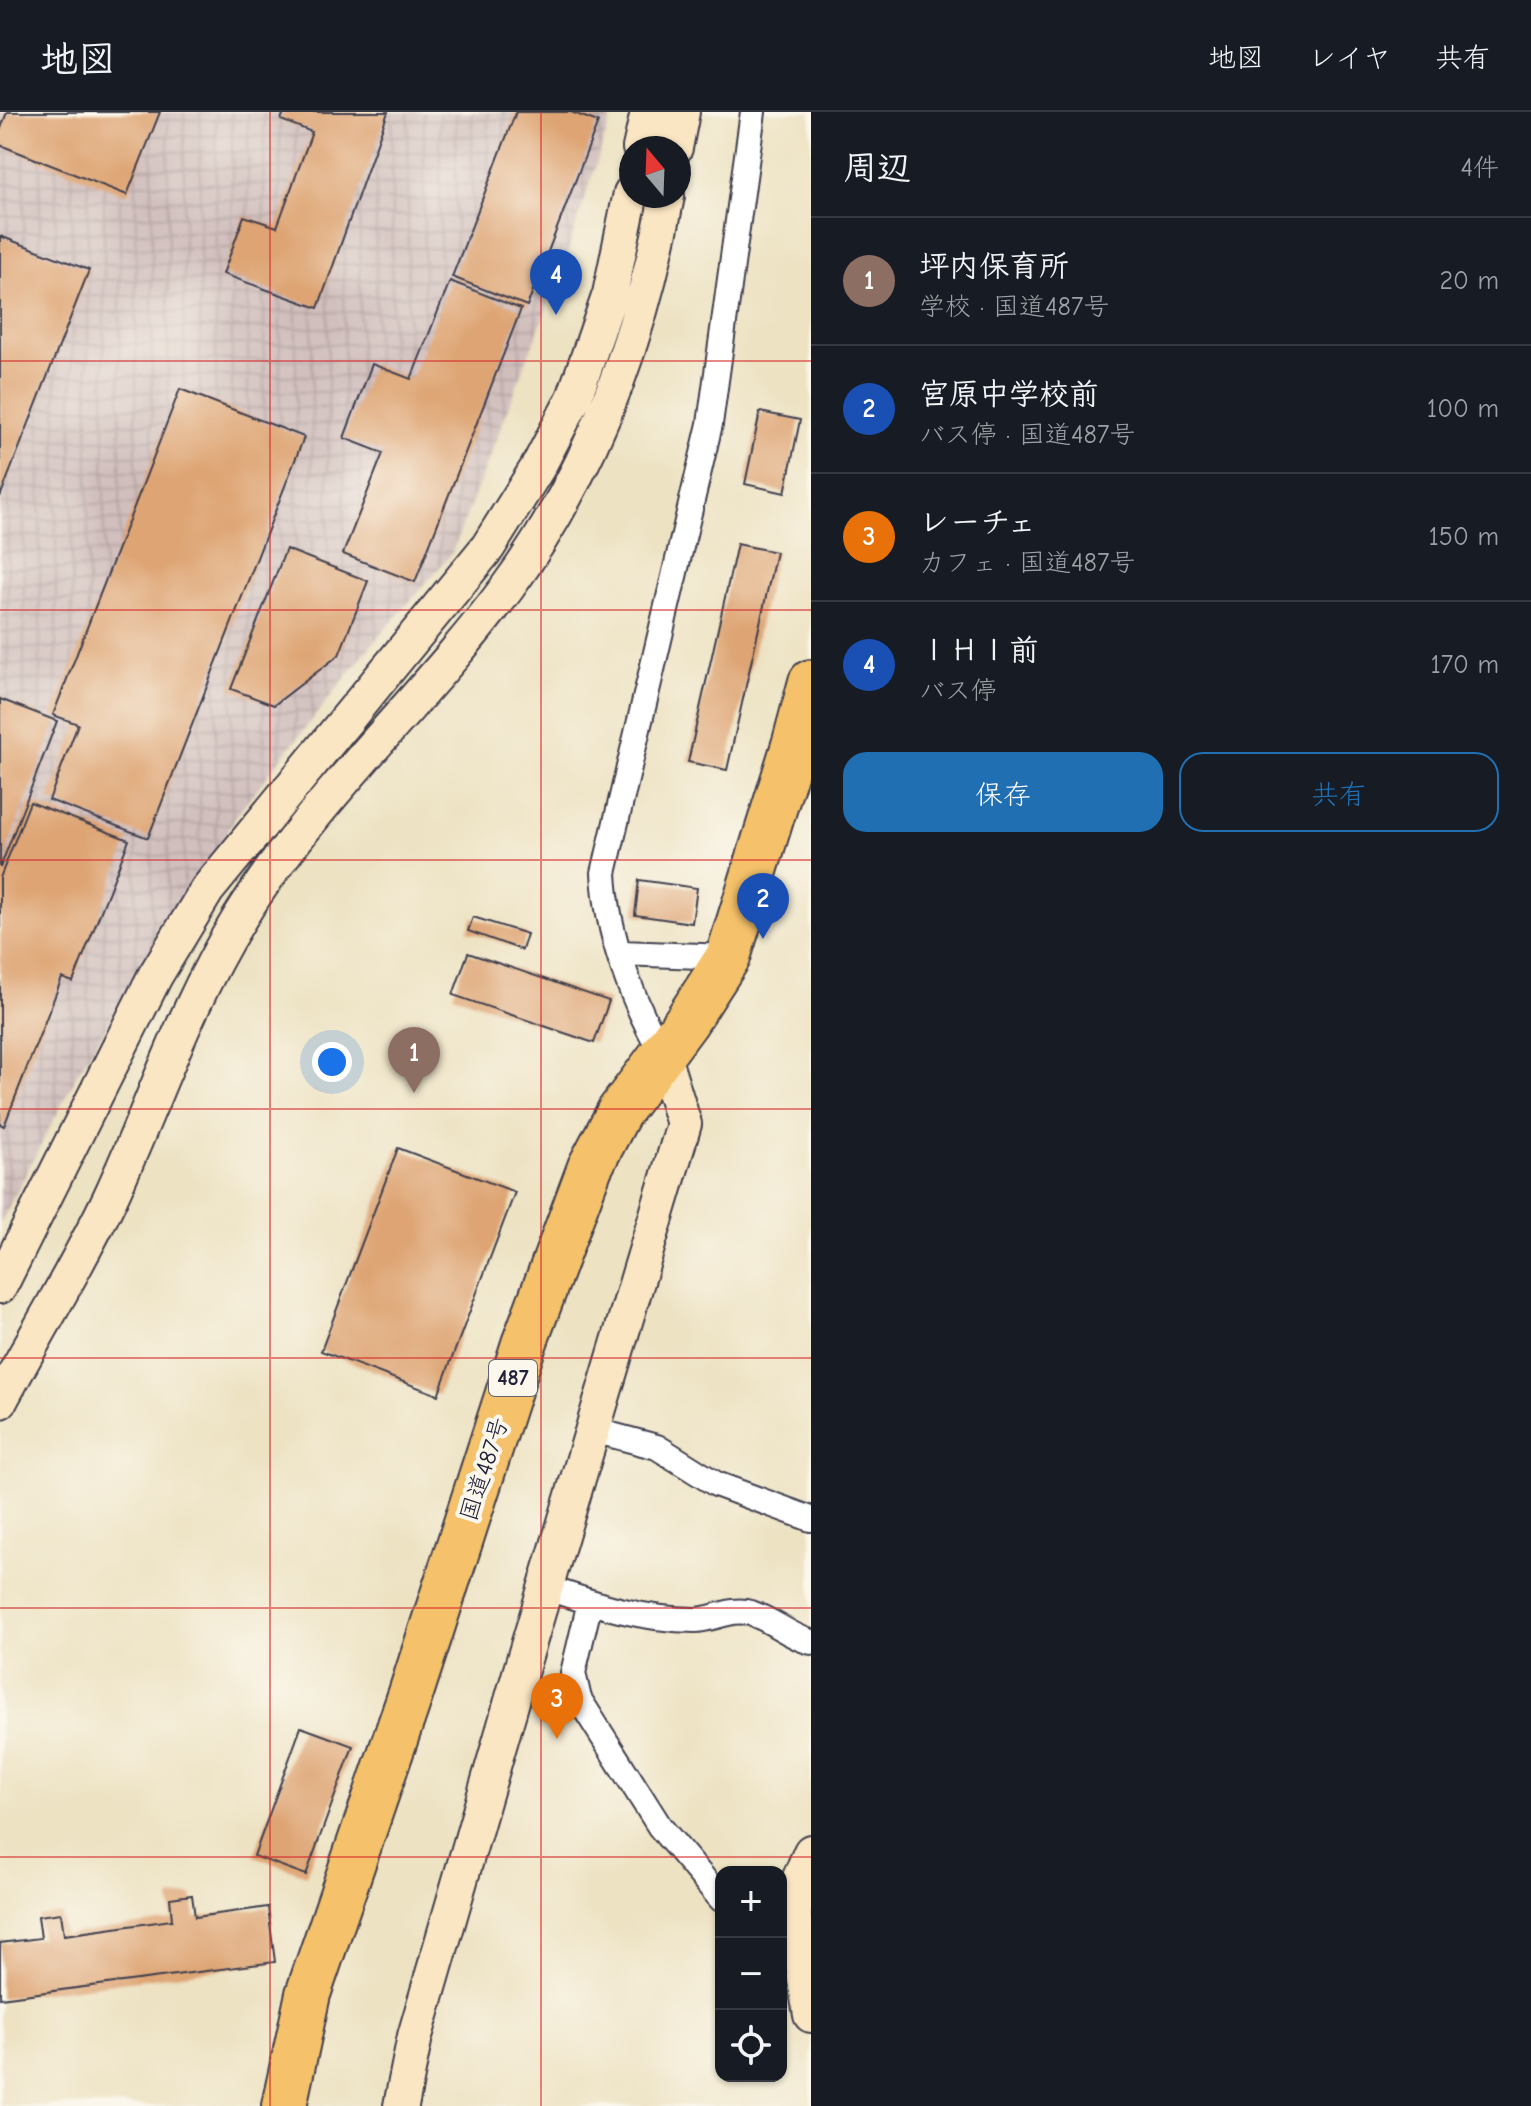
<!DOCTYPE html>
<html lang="ja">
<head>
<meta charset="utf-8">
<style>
	:root { --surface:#171b24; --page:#20242c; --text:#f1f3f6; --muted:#9ea1a6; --line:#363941; --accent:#1f6fb2 }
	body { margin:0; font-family:"Comic Neue","Klee One",sans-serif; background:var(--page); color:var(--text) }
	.controls { position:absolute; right:24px; bottom:24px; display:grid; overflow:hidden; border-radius:16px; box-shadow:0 2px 6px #0004 }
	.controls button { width:72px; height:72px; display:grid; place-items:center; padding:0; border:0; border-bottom:2px solid var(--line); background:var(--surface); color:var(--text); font:40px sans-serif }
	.compass { position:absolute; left:619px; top:24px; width:72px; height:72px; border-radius:50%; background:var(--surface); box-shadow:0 2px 6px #0004; rotate:341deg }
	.you { position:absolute; left:332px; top:950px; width:28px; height:28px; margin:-20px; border:6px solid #fff; border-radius:50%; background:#1a73e8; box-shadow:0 0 0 12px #1a73e833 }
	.badge { display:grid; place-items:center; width:52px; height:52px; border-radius:50%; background:var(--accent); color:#fff; font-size:26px; font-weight:700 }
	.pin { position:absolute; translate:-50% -66px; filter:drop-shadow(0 2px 4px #0008) }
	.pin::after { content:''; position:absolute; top:42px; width:28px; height:24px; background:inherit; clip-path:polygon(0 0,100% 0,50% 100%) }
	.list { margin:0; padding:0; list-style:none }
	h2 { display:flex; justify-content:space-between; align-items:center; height:104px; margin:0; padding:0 32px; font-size:34px }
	h2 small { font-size:26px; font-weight:400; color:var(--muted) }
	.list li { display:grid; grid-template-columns:52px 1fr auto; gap:24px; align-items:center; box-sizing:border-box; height:128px; padding:0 32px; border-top:2px solid var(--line) }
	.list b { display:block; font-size:30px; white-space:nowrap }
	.list p { margin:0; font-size:26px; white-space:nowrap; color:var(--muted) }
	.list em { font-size:26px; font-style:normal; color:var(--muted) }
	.actions { display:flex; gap:16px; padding:24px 32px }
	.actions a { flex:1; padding:18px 0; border:2px solid var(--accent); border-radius:24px; text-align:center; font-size:28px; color:var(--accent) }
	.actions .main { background:var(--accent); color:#fff }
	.icon { flex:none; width:44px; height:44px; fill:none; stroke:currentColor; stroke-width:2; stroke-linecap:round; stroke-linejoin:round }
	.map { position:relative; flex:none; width:811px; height:1994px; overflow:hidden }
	header { display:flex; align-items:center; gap:48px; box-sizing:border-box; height:112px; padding:0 40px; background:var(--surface); border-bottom:2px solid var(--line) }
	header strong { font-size:38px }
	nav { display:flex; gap:44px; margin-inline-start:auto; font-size:28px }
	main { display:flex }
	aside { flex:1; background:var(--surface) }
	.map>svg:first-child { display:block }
	.industrial { fill:url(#industrial-grid) }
	.building { fill:#dea473 }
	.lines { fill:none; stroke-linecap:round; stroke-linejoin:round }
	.street-casing { stroke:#403f4f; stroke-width:28 }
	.secondary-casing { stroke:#403f4f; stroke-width:38 }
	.highway-casing { stroke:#403f4f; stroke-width:48 }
	.street { stroke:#fff; stroke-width:24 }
	.secondary { stroke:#fbe6c4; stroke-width:34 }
	.highway { stroke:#f5c16b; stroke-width:44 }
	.grid { fill:none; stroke:#d62828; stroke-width:2; stroke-opacity:0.55 }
	.labels { text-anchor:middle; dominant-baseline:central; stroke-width:8; stroke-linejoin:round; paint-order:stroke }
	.shield { fill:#fbf7ec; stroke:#636270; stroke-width:2 }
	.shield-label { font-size:22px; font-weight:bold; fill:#22223b }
	.street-label { font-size:24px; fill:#22223b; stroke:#fbf7ec }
</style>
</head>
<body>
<header>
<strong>地図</strong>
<nav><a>地図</a><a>レイヤ</a><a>共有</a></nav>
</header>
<main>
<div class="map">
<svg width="811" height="1994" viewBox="0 0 811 1994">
	<defs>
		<pattern id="industrial-grid" width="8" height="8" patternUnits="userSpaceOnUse" patternTransform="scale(2)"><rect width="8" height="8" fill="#d1bfbd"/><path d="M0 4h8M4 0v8" fill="none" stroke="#b3a4a3"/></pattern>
	</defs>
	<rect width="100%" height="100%" fill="#fbf7ec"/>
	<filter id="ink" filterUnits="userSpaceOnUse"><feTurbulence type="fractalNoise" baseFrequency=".0125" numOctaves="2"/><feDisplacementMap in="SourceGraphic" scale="16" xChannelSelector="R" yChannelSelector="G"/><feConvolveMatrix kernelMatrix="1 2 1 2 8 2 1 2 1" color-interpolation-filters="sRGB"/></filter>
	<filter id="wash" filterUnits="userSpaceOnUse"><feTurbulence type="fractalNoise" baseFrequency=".006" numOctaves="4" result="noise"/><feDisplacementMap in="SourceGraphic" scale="32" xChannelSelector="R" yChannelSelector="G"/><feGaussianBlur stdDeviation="1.8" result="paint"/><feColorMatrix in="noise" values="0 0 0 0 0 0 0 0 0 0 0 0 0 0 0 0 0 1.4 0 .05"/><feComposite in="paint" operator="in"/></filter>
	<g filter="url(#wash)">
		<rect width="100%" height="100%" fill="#ede2c2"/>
		<path class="industrial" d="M 0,0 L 613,0 L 563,154 L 452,441 L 368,537 L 241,697 L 79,959 L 0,1112 Z"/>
		<g id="blocks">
			<path class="building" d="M 7,0 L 160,0 L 127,83 L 0,33 L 0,19 Z
				M 284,0 L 388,0 L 318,196 L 223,162 L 244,104 L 277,115 L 312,20 L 281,8 Z
				M 516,0 L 571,0 L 598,10 L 527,194 L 452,165 Z
				M 0,124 L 89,158 L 0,385 Z
				M 450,169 L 521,197 L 415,470 L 343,442 L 383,341 L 344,326 L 372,252 L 411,267 Z
				M 180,277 L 304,325 L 148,726 L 49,688 L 78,612 L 53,603 Z
				M 760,300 L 800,308 L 785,381 L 745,372 Z
				M 737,432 L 776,440 L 727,658 L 688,650 Z
				M 286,437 L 368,469 L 339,543 L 274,593 L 231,577 Z
				M 0,587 L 57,609 L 0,756 Z
				M 30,690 L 129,728 L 73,870 L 62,866 L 4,1014 L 0,1012 L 0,766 Z
				M 639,768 L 697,776 L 692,811 L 635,803 Z
				M 473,805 L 527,822 L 522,838 L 468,819 Z
				M 468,841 L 609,889 L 594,931 L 453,883 Z
				M 398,1036 L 515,1080 L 438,1283 L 321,1239 Z
				M 301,1615 L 353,1634 L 306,1763 L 254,1744 Z
				M 192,1783 L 195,1805 L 268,1795 L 275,1850 L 0,1886 L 0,1831 L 41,1826 L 38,1804 L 61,1801 L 64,1823 L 172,1808 L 170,1786 Z"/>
		</g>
	</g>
	<g filter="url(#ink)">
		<use href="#blocks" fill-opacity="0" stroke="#403f4f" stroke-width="2"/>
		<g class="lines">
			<defs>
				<path id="street" d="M 621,841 L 728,845
					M 662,941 C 632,889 607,822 604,761 L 710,312 L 753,0
					M 593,1318 L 657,1335 L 716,1372 L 811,1407
					M 545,1475 C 594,1492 643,1508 695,1508 C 713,1508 732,1495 750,1501 C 772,1507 788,1524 811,1530
					M 590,1490 L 573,1561 L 579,1587 L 660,1715 L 721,1787"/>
				<path id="secondary" d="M 640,36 L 648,0
					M 675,36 L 682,0
					M 0,1174 L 155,864 L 207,778 L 488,435 L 538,355 L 574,286 L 610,182 L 631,81
					M 0,1289 C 36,1222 77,1155 110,1086 C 153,993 185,894 239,807 C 313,687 423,589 507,476 C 593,359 641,225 667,84
					M 811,1740 L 799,1768 L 794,1804 L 811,1903
					M 401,1994 L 415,1924 L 525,1544 L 684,1012 L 662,941"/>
				<path id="highway" d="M 284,1994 L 308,1882 L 411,1581 L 524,1232 L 590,1055 L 619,1000 L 686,910 L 728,845 L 795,630 L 811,570"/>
			</defs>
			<use href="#street" class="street-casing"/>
			<use href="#secondary" class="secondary-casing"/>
			<use href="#highway" class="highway-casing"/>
			<use href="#street" class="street"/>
			<use href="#secondary" class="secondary"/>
			<use href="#highway" class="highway"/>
		</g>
	</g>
	<path class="grid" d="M 270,0 L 270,1994M 541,0 L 541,1994M 0,249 L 811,249M 0,498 L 811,498M 0,748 L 811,748M 0,997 L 811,997M 0,1246 L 811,1246M 0,1496 L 811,1496M 0,1745 L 811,1745"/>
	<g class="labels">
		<rect class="shield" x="489" y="1248" width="48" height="36" rx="6"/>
		<g class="shield-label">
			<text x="513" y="1266">487</text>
		</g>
		<g class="street-label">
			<text transform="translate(484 1357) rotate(-72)">国道487号</text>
		</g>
	</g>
</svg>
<div class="controls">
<button>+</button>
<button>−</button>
<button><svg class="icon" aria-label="locate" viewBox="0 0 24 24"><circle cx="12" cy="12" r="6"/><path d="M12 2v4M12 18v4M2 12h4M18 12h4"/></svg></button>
</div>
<svg class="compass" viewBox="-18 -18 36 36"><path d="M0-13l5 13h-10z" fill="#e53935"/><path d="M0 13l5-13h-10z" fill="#9ea1a6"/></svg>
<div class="you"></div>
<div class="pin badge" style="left:414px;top:981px;background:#8d6e63">1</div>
<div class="pin badge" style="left:763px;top:827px;background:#1a4fb4">2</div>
<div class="pin badge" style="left:557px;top:1627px;background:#e8710a">3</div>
<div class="pin badge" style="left:556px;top:203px;background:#1a4fb4">4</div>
</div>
<aside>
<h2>周辺<small>4件</small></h2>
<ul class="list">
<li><span class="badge" style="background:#8d6e63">1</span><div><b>坪内保育所</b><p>学校 · 国道487号</p></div><em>20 m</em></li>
<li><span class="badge" style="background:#1a4fb4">2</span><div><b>宮原中学校前</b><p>バス停 · 国道487号</p></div><em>100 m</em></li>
<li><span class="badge" style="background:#e8710a">3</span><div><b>レーチェ</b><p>カフェ · 国道487号</p></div><em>150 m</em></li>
<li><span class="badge" style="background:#1a4fb4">4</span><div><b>ＩＨＩ前</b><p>バス停</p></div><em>170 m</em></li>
</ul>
<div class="actions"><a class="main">保存</a><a>共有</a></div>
</aside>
</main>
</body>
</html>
